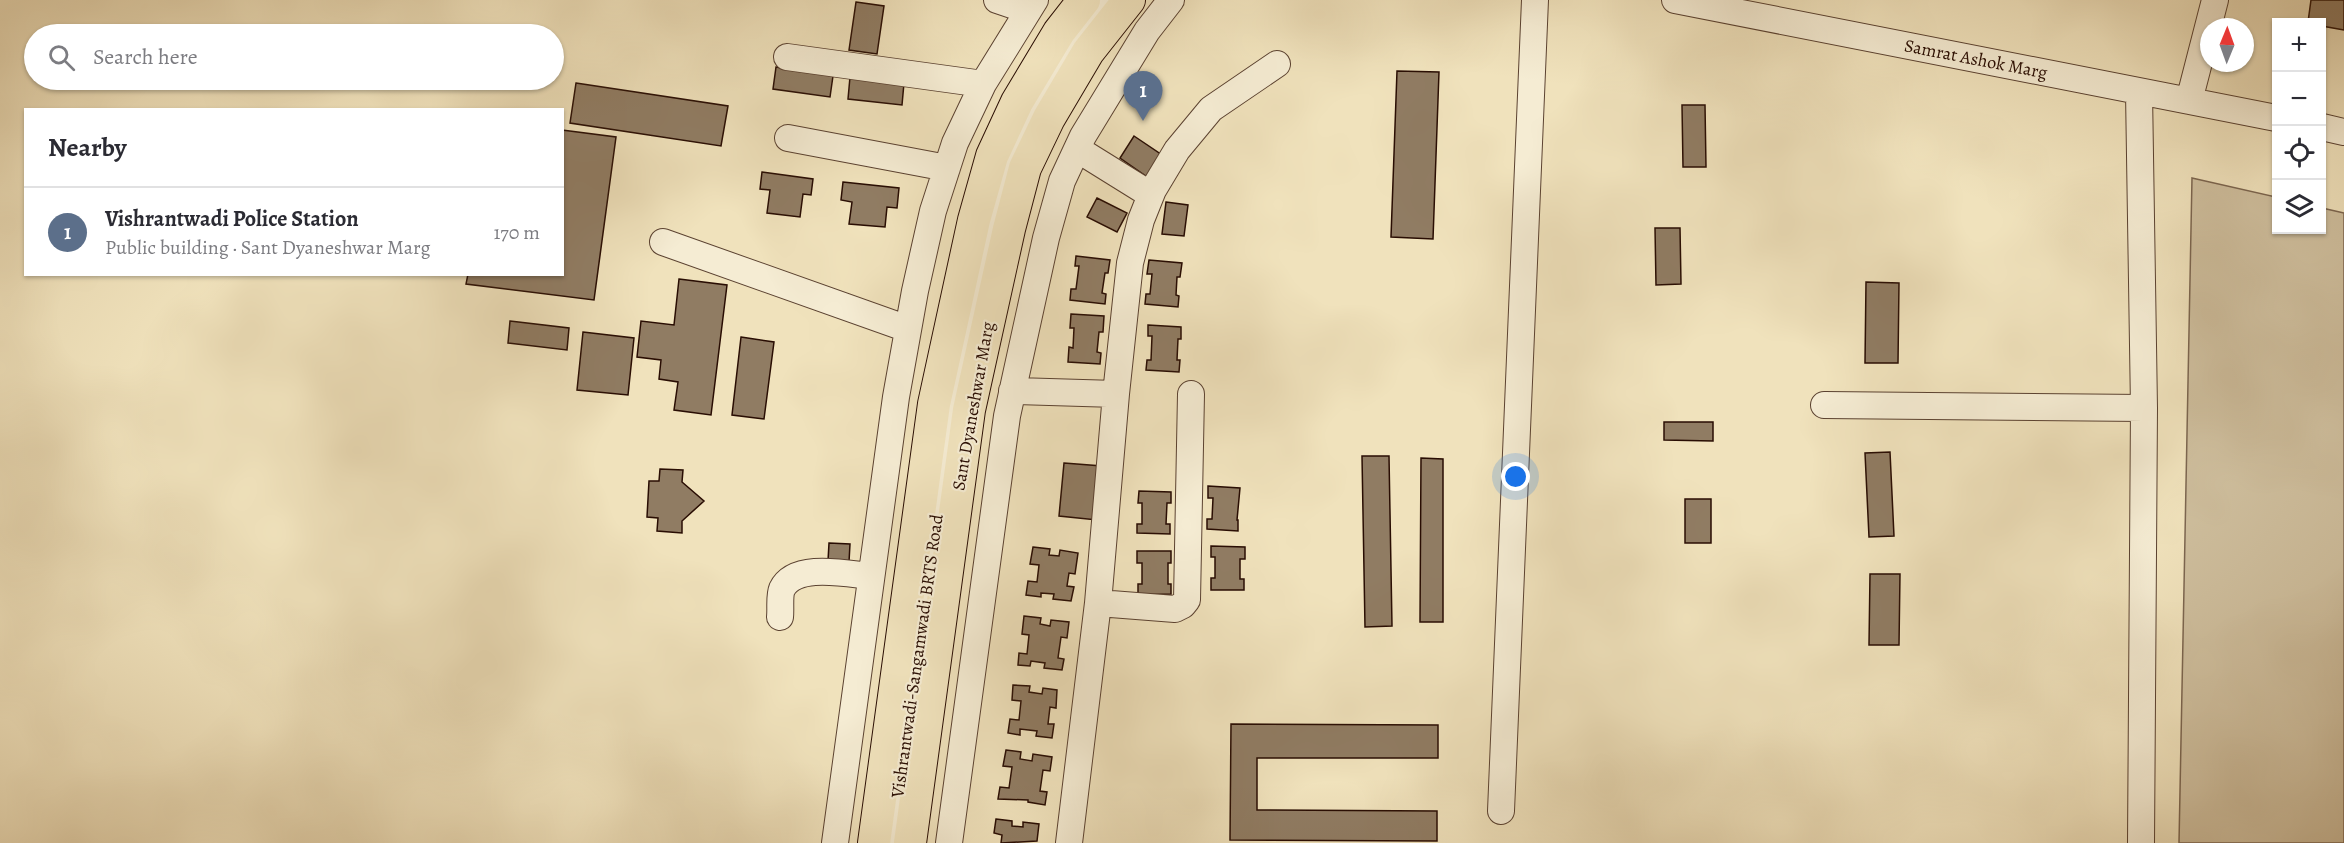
<!DOCTYPE html>
<html lang="en">
<head>
<meta charset="utf-8">
<style>
	:root { --surface:#fff; --page:#f2f2f3; --text:#2b2b33; --muted:#7c7c81; --line:#e1e1e2; --accent:#db2777 }
	body { margin:0; font-family:Alegreya,serif; background:var(--page); color:var(--text) }
	.controls { position:absolute; right:18px; top:18px; display:grid; overflow:hidden; border-radius:0px; box-shadow:0 2px 4px #0004 }
	.controls button { width:54px; height:54px; display:grid; place-items:center; padding:0; border:0; border-bottom:2px solid var(--line); background:var(--surface); color:var(--text); font:30px sans-serif }
	.compass { position:absolute; left:2200px; top:18px; width:54px; height:54px; border-radius:50%; background:var(--surface); box-shadow:0 2px 4px #0004; rotate:1deg }
	.you { position:absolute; left:1516px; top:477px; width:21px; height:21px; margin:-15px; border:4px solid #fff; border-radius:50%; background:#1a73e8; box-shadow:0 0 0 9px #1a73e833 }
	.badge { display:grid; place-items:center; width:39px; height:39px; border-radius:50%; background:var(--accent); color:#fff; font-size:20px; font-weight:700 }
	.pin { position:absolute; translate:-50% -50px; filter:drop-shadow(0 2px 3px #0008) }
	.pin::after { content:''; position:absolute; top:32px; width:21px; height:18px; background:inherit; clip-path:polygon(0 0,100% 0,50% 100%) }
	.list { margin:0; padding:0; list-style:none }
	h2 { display:flex; justify-content:space-between; align-items:center; height:78px; margin:0; padding:0 24px; font-size:26px }
	h2 small { font-size:20px; font-weight:400; color:var(--muted) }
	.list li { display:grid; grid-template-columns:39px 1fr auto; gap:18px; align-items:center; box-sizing:border-box; height:90px; padding:0 24px; border-top:2px solid var(--line) }
	.list b { display:block; font-size:22px; white-space:nowrap }
	.list p { margin:0; font-size:20px; white-space:nowrap; color:var(--muted) }
	.list em { font-size:20px; font-style:normal; color:var(--muted) }
	.icon { flex:none; width:33px; height:33px; fill:none; stroke:currentColor; stroke-width:2; stroke-linecap:round; stroke-linejoin:round }
	.map { position:relative; flex:none; width:2344px; height:843px; overflow:hidden }
	.search { position:absolute; background:var(--surface); box-shadow:0 2px 4px #0004; left:24px; top:24px; width:540px; height:66px; display:flex; align-items:center; gap:15px; box-sizing:border-box; padding:0 21px; border-radius:33px; color:var(--muted); font-size:22px }
	.panel { position:absolute; background:var(--surface); box-shadow:0 2px 4px #0004; left:24px; top:108px; width:540px; height:168px; border-radius:0px }
	.map>svg:first-child { display:block }
	.green { fill:#cebe9d; stroke:#7c6650; stroke-width:1.5 }
	.building { fill:#907c63; stroke:#290d03; stroke-width:1.5 }
	.lines { fill:none; stroke-linecap:round; stroke-linejoin:round }
	.minor-casing { stroke:#5b4231; stroke-width:28 }
	.major-casing { stroke:#290d03; stroke-width:34 }
	.minor { stroke:#f5ecd3; stroke-width:26 }
	.major { stroke:#f0e2bc; stroke-width:32 }
	.labels { text-anchor:middle; dominant-baseline:central; stroke-width:4.5; stroke-linejoin:round; paint-order:stroke }
	.street-label { font-size:18px; fill:#290d03; stroke:#f5ecd3 }
</style>
</head>
<body>
<div class="map">
<svg width="2344" height="843" viewBox="0 0 2344 843">
	<rect width="100%" height="100%" fill="#f0e2bc"/>
	<filter id="stains"><feTurbulence type="fractalNoise" baseFrequency=".00333" numOctaves="4"/><feColorMatrix values="0 0 0 0 .2 0 0 0 0 .09 0 0 0 0 .02 0 0 0 .5 -.17"/></filter>
	<radialGradient id="worn" r=".72"><stop offset=".6" stop-color="#630" stop-opacity="0"/><stop offset="1" stop-color="#630" stop-opacity=".3"/></radialGradient>
	<path class="green" d="M 2192,178 L 2276,197 L 2276,230 L 2322,230 L 2322,208 L 2344,213 L 2344,843 L 2179,843 Z"/>
	<path class="building" d="M 2311,0 L 2344,0 L 2344,30 L 2322,26 L 2322,22 L 2308,22 Z
		M 856,2 L 884,6 L 877,54 L 849,50 Z
		M 776,67 L 833,76 L 830,97 L 773,89 Z
		M 1397,71 L 1439,72 L 1433,239 L 1391,237 Z
		M 850,77 L 904,83 L 902,105 L 848,99 Z
		M 576,83 L 728,106 L 721,146 L 570,123 Z
		M 1682,105 L 1705,105 L 1706,167 L 1683,167 Z
		M 562,130 L 616,137 L 594,300 L 466,284 L 468,274 L 562,274 Z
		M 1134,136 L 1168,159 L 1153,181 L 1120,158 Z
		M 762,172 L 813,179 L 811,195 L 803,194 L 800,217 L 767,213 L 770,190 L 760,189 Z
		M 843,182 L 899,188 L 897,208 L 887,207 L 885,227 L 849,224 L 852,202 L 841,200 Z
		M 1097,198 L 1127,213 L 1117,232 L 1087,217 Z
		M 1166,202 L 1188,205 L 1184,236 L 1162,234 Z
		M 1655,228 L 1680,228 L 1681,284 L 1656,285 Z
		M 1076,256 L 1110,260 L 1108,273 L 1105,273 L 1102,293 L 1106,294 L 1105,304 L 1070,300 L 1071,289 L 1076,289 L 1079,266 L 1075,266 Z
		M 1149,260 L 1182,263 L 1180,277 L 1177,277 L 1176,295 L 1179,296 L 1178,307 L 1145,304 L 1146,294 L 1150,294 L 1152,274 L 1147,274 Z
		M 679,279 L 727,285 L 711,415 L 674,410 L 678,382 L 659,379 L 661,360 L 637,357 L 641,321 L 674,325 Z
		M 1866,282 L 1899,283 L 1898,363 L 1865,363 Z
		M 1071,314 L 1104,316 L 1103,332 L 1099,332 L 1097,352 L 1101,353 L 1100,364 L 1068,362 L 1069,347 L 1073,348 L 1074,328 L 1070,328 Z
		M 510,321 L 569,328 L 567,350 L 508,343 Z
		M 1148,325 L 1181,327 L 1181,339 L 1178,339 L 1177,360 L 1180,360 L 1179,372 L 1146,370 L 1147,360 L 1151,360 L 1152,336 L 1148,336 Z
		M 583,332 L 634,338 L 628,395 L 577,390 Z
		M 741,337 L 774,342 L 764,419 L 732,415 Z
		M 1664,422 L 1713,422 L 1713,441 L 1664,440 Z
		M 1890,452 L 1894,536 L 1869,537 L 1865,453 Z
		M 1362,456 L 1389,456 L 1392,626 L 1365,627 Z
		M 1421,458 L 1443,459 L 1443,622 L 1420,622 Z
		M 1064,463 L 1102,466 L 1097,520 L 1059,516 Z
		M 660,469 L 683,470 L 682,482 L 704,501 L 682,521 L 682,533 L 657,531 L 658,518 L 647,517 L 649,481 L 659,481 Z
		M 1208,486 L 1240,488 L 1237,520 L 1238,520 L 1238,531 L 1207,529 L 1207,519 L 1212,519 L 1213,498 L 1208,498 Z
		M 1139,491 L 1171,492 L 1171,503 L 1167,503 L 1166,524 L 1170,524 L 1170,534 L 1137,533 L 1137,524 L 1142,524 L 1142,503 L 1138,503 Z
		M 1685,499 L 1711,499 L 1711,543 L 1685,543 Z
		M 829,543 L 850,544 L 849,562 L 828,561 Z
		M 1211,546 L 1245,547 L 1245,559 L 1240,559 L 1240,579 L 1244,579 L 1244,590 L 1211,590 L 1211,578 L 1215,578 L 1215,557 L 1211,557 Z
		M 1033,547 L 1050,549 L 1049,555 L 1059,556 L 1060,550 L 1078,553 L 1075,574 L 1069,573 L 1067,586 L 1074,587 L 1071,601 L 1053,599 L 1054,594 L 1041,593 L 1041,597 L 1026,595 L 1028,581 L 1037,582 L 1039,565 L 1030,564 Z
		M 1137,551 L 1171,551 L 1171,563 L 1168,563 L 1168,584 L 1171,584 L 1171,594 L 1138,595 L 1138,584 L 1142,584 L 1142,563 L 1137,563 Z
		M 1870,574 L 1900,574 L 1899,645 L 1869,645 Z
		M 1024,616 L 1041,618 L 1040,624 L 1050,626 L 1051,620 L 1069,622 L 1067,638 L 1061,637 L 1058,658 L 1064,659 L 1062,670 L 1044,668 L 1045,663 L 1031,661 L 1030,666 L 1018,665 L 1019,653 L 1027,654 L 1029,635 L 1022,634 Z
		M 1013,685 L 1030,686 L 1029,692 L 1042,694 L 1043,688 L 1057,690 L 1056,708 L 1050,707 L 1048,724 L 1054,724 L 1052,738 L 1036,736 L 1037,731 L 1020,729 L 1020,735 L 1008,733 L 1010,719 L 1019,720 L 1021,701 L 1012,700 Z
		M 1231,724 L 1438,725 L 1438,758 L 1257,758 L 1257,810 L 1437,811 L 1437,841 L 1230,840 Z
		M 1006,750 L 1021,752 L 1020,759 L 1032,761 L 1033,754 L 1052,757 L 1050,771 L 1043,770 L 1040,791 L 1047,792 L 1045,805 L 1028,802 L 1028,800 L 998,799 L 1000,787 L 1009,788 L 1012,767 L 1003,766 Z
		M 996,819 L 1012,821 L 1012,826 L 1023,827 L 1023,822 L 1039,824 L 1037,841 L 1001,843 L 1002,835 L 994,833 Z"/>
	<g class="lines">
		<defs>
			<path id="minor" d="M 997,0 L 1027,10
				M 1675,0 L 2276,118
				M 787,57 L 983,84
				M 2189,101 L 2215,0
				M 2322,127 L 2344,132
				M 788,138 L 947,168
				M 1077,149 L 1151,195
				M 663,242 L 908,329
				M 1012,391 L 1116,394
				M 1824,405 L 2144,408 L 2139,92
				M 1098,603 L 1175,609 L 1183,605 L 1187,600 L 1191,394
				M 780,617 C 781,609 779,596 782,589 C 795,562 848,574 871,576
				M 1501,811 L 1535,0
				M 835,843 L 896,397 L 915,291 L 933,211 L 955,143 L 983,84 L 1035,0
				M 892,843 L 951,407 L 992,224 L 1009,162 L 1033,110 L 1073,42 L 1106,0
				M 949,843 L 1007,416 L 1046,238 L 1062,181 L 1083,136 L 1147,31 L 1171,0
				M 1069,843 L 1098,603 L 1116,394 L 1130,263 L 1141,220 L 1153,190 L 1177,150 L 1211,109 L 1277,64
				M 2141,843 L 2144,408"/>
			<path id="major" d="M 874,843 L 934,404 L 974,220 L 992,156 L 1017,102 L 1059,32 L 1084,0
				M 910,843 L 969,410 L 1009,229 L 1025,168 L 1049,118 L 1088,52 L 1129,0"/>
		</defs>
		<use href="#minor" class="minor-casing"/>
		<use href="#major" class="major-casing"/>
		<use href="#minor" class="minor"/>
		<use href="#major" class="major"/>
	</g>
	<g class="labels">
		<g class="street-label">
			<text transform="translate(1976 59) rotate(11)">Samrat Ashok Marg</text>
			<text transform="translate(973 406) rotate(-80)">Sant Dyaneshwar Marg</text>
			<text transform="translate(917 656) rotate(-82)">Vishrantwadi-Sangamwadi BRTS Road</text>
		</g>
	</g>
	<rect width="100%" height="100%" filter="url(#stains)"/>
	<rect width="100%" height="100%" fill="url(#worn)"/>
</svg>
<div class="controls">
<button>+</button>
<button>−</button>
<button><svg class="icon" aria-label="locate" viewBox="0 0 24 24"><circle cx="12" cy="12" r="6"/><path d="M12 2v4M12 18v4M2 12h4M18 12h4"/></svg></button>
<button><svg class="icon" aria-label="layers" viewBox="0 0 24 24"><path d="M12 4l9 5-9 5-9-5zM3 14l9 5 9-5"/></svg></button>
</div>
<svg class="compass" viewBox="-18 -18 36 36"><path d="M0-13l5 13h-10z" fill="#e53935"/><path d="M0 13l5-13h-10z" fill="#7c7c81"/></svg>
<div class="you"></div>
<div class="pin badge" style="left:1143px;top:121px;background:#5c6f8a">1</div>
<div class="search"><svg class="icon" aria-label="search" viewBox="0 0 24 24"><circle cx="10" cy="10" r="6"/><path d="M15 15l6 6"/></svg>Search here</div>
<section class="panel">
<h2>Nearby<small></small></h2>
<ul class="list">
<li><span class="badge" style="background:#5c6f8a">1</span><div><b>Vishrantwadi Police Station</b><p>Public building · Sant Dyaneshwar Marg</p></div><em>170 m</em></li>
</ul>
</section>
</div>
</body>
</html>
